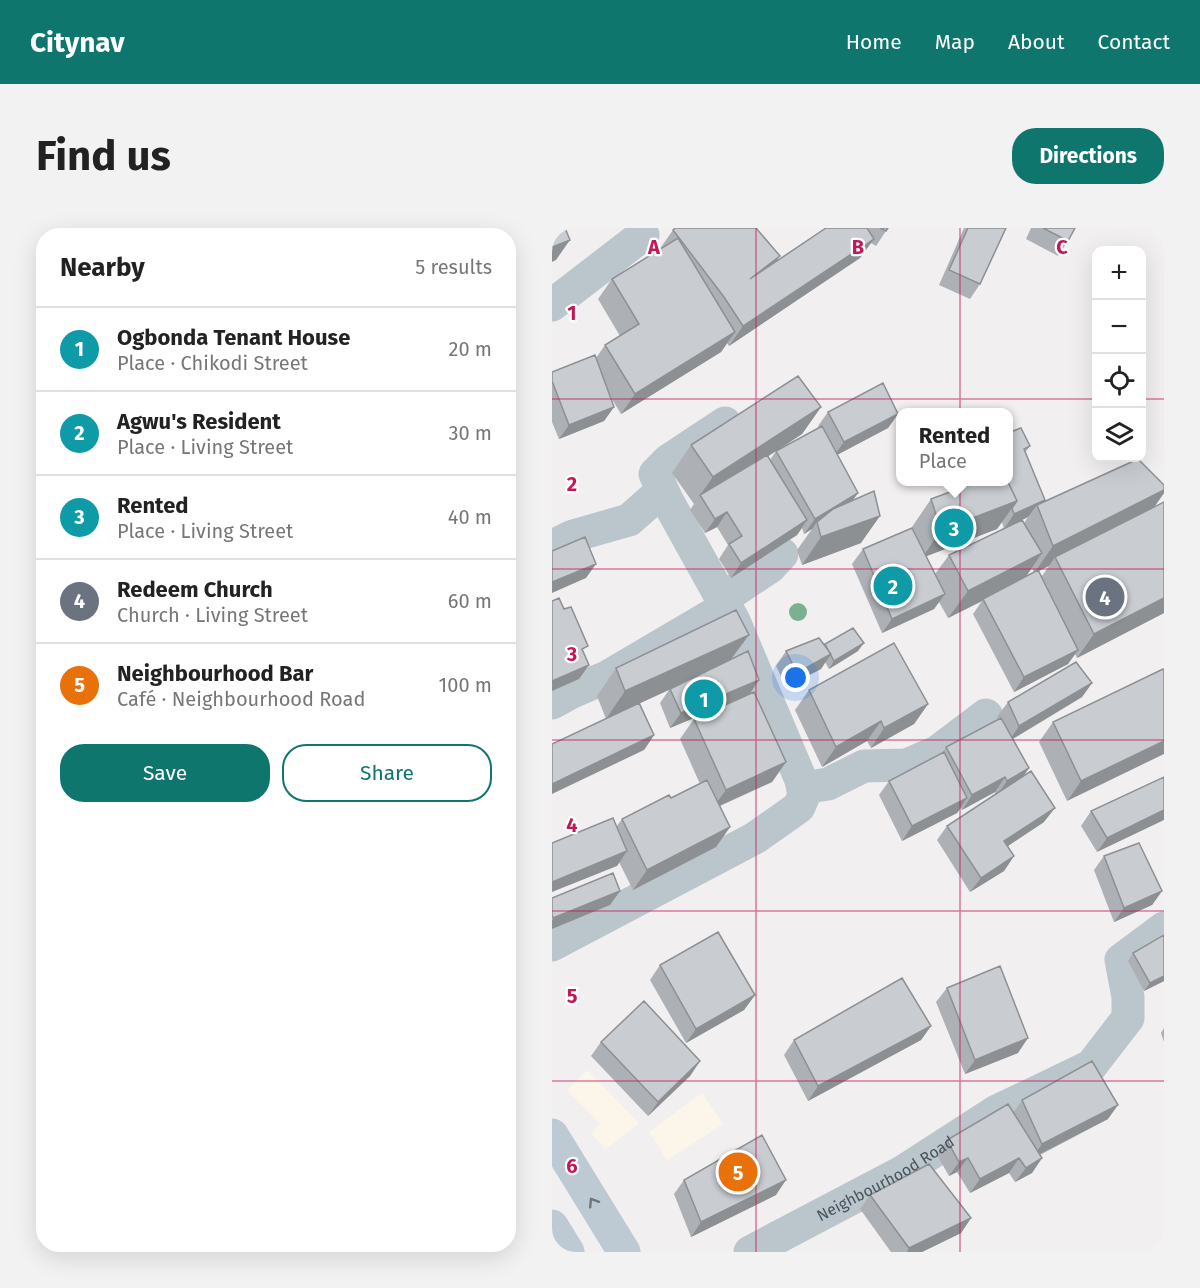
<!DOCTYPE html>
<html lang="en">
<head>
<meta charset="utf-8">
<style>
	:root { --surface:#fff; --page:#f2f2f2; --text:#222; --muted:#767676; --line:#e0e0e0; --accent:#0f766e }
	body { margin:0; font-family:"Fira Sans",sans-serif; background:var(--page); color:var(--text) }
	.controls { position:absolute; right:18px; top:18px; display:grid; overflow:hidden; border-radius:12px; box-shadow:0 6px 24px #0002 }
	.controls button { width:54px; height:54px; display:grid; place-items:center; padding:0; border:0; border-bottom:2px solid var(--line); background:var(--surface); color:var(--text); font:30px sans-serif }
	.you { position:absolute; left:244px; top:450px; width:21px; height:21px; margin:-15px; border:4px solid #fff; border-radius:50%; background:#1a73e8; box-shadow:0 0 0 9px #1a73e833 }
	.badge { display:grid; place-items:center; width:39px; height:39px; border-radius:50%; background:var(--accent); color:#fff; font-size:20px; font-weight:700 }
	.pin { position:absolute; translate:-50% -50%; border:3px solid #fff; box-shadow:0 2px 6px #0006 }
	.popup { position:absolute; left:344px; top:180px; width:117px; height:78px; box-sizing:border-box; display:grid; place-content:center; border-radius:12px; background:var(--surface); filter:drop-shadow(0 2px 4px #0005); font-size:20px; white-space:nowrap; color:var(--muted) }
	.popup b { font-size:22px; color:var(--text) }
	.popup::after { content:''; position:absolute; left:50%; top:100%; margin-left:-12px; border:12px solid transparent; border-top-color:var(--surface) }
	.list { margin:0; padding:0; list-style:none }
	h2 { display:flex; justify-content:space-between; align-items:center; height:78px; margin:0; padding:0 24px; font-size:26px }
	h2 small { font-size:20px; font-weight:400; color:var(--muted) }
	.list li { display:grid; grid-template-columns:39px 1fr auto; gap:18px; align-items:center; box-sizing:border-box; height:84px; padding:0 24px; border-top:2px solid var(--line) }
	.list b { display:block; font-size:22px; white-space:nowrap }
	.list p { margin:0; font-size:20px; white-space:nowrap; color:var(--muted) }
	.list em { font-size:20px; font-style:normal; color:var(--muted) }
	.actions { display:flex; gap:12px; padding:18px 24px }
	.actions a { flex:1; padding:14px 0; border:2px solid var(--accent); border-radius:24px; text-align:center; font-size:21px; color:var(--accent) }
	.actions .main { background:var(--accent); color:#fff }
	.icon { flex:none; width:33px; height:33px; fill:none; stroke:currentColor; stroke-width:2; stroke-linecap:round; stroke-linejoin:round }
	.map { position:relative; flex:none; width:612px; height:1024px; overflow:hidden; border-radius:24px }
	header { display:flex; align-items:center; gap:36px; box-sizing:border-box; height:84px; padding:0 30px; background:var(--accent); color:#fff }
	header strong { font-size:28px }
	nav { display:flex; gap:33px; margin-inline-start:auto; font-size:21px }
	.intro { display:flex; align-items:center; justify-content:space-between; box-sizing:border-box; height:144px; padding:0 36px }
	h1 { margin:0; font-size:42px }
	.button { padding:15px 27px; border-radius:24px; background:var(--accent); color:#fff; font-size:21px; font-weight:700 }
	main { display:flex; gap:36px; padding:0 36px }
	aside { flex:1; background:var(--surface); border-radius:24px; box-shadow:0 6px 24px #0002 }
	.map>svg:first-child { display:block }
	.commercial { fill:#fcf5e9 }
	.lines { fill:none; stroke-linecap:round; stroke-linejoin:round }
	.street { stroke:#bbc5cc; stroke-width:33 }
	.secondary { stroke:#bdc9d3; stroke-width:33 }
	.tree { fill:#7ab191 }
	.wall { fill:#adb0b5; fill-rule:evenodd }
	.shaded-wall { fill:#8d9093 }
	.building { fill:#c9cdd2; stroke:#8d9093; stroke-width:1.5 }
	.oneway { stroke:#6a7780 }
	.grid { fill:none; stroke:#c2185b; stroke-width:1.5; stroke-opacity:0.55 }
	.labels { text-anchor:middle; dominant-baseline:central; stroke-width:4.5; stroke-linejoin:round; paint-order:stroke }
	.street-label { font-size:16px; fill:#47545d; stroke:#fff }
	.grid-label { font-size:20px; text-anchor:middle; font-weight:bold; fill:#c2185b; stroke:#fff; stroke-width:4.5; stroke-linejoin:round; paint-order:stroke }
</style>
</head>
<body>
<header>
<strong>Citynav</strong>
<nav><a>Home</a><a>Map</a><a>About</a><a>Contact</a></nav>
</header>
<div class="intro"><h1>Find us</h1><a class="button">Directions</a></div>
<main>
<aside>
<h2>Nearby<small>5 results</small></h2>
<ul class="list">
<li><span class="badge" style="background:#0f9aa8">1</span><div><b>Ogbonda Tenant House</b><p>Place · Chikodi Street</p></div><em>20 m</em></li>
<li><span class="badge" style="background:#0f9aa8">2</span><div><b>Agwu's Resident</b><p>Place · Living Street</p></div><em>30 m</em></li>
<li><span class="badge" style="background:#0f9aa8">3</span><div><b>Rented</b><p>Place · Living Street</p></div><em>40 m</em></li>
<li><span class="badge" style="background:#6b7280">4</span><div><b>Redeem Church</b><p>Church · Living Street</p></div><em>60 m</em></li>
<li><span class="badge" style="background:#e8710a">5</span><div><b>Neighbourhood Bar</b><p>Café · Neighbourhood Road</p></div><em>100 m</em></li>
</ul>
<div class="actions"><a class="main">Save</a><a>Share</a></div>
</aside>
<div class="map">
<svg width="612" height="1024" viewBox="0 0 612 1024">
	<rect width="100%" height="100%" fill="#f2eff0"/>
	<path class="commercial" d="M 35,842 L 87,895 L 54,921 L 39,906 L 48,895 L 15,862 Z
		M 150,865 L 171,896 L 115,932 L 97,904 Z"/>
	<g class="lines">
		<g class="street">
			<path d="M 0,77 L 91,7"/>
			<path d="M 0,318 L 21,308 L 77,292 L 110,263"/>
			<path d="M 170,371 L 218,339 L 230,326"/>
			<path d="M 0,475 L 20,464 L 55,449 L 174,379"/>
			<path d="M 251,560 L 276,556 L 312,538 L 355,537 L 385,524 L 434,487 L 441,497"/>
			<path d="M 0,717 L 203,610 L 247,579 L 252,567 L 249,552 L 182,393 L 115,272 L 103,246 L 117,232 L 173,195"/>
			<path id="s1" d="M 198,1024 L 350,944 L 443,884 L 539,838 L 576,790 L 576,769 L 569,732 L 612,700"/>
		</g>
		<path class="secondary" d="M 0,907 L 72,1024
			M 0,998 L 16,1024"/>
	</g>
	<circle class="tree" cx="246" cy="384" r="9"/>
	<path class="wall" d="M 274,0 L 336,0 L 324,18 L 319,15 L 308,30 L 177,118 L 175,115 L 169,124 L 69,186 L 58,168 L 62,179 L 52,193 L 7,211 L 0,194 L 0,153 L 44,130 L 53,117 L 68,108 L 46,71 L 60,51 L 107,22 L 121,2 L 224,34 Z
		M 412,0 L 454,0 L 428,56 L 418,71 L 387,57 Z
		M 479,0 L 523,0 L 516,13 L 506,28 L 474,11 Z
		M 269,179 L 250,206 L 229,220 L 267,200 L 266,198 L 276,184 L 346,186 L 336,200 L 285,227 L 306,265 L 300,273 L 309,315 L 250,337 L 245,322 L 260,301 L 252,306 L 250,300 L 245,307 L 179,350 L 167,331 L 176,317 L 165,299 L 153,305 L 138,282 L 142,276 L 120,245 L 139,217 ZM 224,223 L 218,232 L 216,228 Z
		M 456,205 L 478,218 L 473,225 L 493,272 L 492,274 L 612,257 L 612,265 L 602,279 L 612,385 L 525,430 L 523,426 L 516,436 L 462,464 L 421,386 L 430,373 L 396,390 L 387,374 L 382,381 L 330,405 L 300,336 L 311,321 L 360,300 L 360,299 L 379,271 L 456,254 ZM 476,289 L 472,295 L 470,292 ZM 450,294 L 452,301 L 397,327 L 383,346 L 374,328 L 445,301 ZM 497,338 L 490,348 L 487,343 ZM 480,340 L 482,344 L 473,349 Z
		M 273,416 L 306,423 L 277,441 L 273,434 L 269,441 L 234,459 L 224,438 L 234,423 Z
		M 180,431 L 207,452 L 197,466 L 234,534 L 220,554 L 168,578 L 178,599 L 164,619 L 81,662 L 67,634 L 65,638 L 65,598 L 70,591 L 119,570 L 148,556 L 128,511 L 142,491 L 186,471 L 118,500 L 108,475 L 117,462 L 88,475 L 102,507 L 92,522 L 54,491 L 45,468 L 64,440 Z
		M 611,441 L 515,573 L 487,514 L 501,494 Z
		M 540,455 L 530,469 L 461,511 L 477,540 L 471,548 L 492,594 L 456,618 L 462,628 L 452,643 L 418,664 L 385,612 L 395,598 L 444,566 L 443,564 L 410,582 L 409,580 L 405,585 L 350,613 L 327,567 L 337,553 L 390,525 L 394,519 L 446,491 L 445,489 L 456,474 Z
		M 257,462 L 376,476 L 362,496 L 319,520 L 315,513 L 270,539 L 243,482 Z
		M 612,549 L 545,624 L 529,598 L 539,583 Z
		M 552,628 L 610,663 L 600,677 L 562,694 L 542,642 Z
		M 612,707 L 612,753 L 592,763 L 576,733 L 581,725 Z
		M 108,737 L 203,767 L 192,782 L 134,815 L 98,752 Z
		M 395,760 L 466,825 L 413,846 L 384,774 Z
		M 379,798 L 369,812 L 256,873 L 232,827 L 242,812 Z
		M 612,800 L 612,814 L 609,805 Z
		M 49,814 L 148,833 L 138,848 L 96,888 L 39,828 Z
		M 470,872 L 556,891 L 488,927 L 490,930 L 480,945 L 463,954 L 457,945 L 418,965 L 405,944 L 397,948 L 385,927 L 395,912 L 461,885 Z
		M 132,952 L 224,967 L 139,1009 L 122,966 Z
		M 318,967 L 419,990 L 409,1005 L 370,1024 L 339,1024 L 308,981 Z"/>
	<path class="shaded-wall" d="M 322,11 L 308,30 L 177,118 L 191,98 Z
		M 18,12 L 4,32 L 0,34 L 0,19 Z
		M 228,28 L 214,48 L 198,51 Z
		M 183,104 L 169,124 L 69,186 L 83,166 Z
		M 62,179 L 52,193 L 7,211 L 17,197 Z
		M 269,179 L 250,206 L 151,271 L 148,267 L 161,249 Z
		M 346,186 L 336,200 L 281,229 L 292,214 Z
		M 612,262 L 612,265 L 596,288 L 503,329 L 497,338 L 482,345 L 501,318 Z
		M 306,265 L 295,280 L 265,294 L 260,301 L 252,306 L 263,291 Z
		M 493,272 L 487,281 L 485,277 L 476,289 L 452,301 L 462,286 Z
		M 465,273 L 445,301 L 370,330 L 389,302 Z
		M 175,284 L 165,299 L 153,305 L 163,291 Z
		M 328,288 L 309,315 L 250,337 L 269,309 Z
		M 255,292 L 245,307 L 179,350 L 189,335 Z
		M 490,325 L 471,353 L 431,371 L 430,373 L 396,390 L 416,363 Z
		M 44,336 L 34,350 L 0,365 L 0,354 Z
		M 393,366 L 382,381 L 330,405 L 340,391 Z
		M 612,370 L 612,385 L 525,430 L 542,406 Z
		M 197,407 L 177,434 L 54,491 L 73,463 Z
		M 312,415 L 306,423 L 277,441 L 282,433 Z
		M 526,422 L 516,436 L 462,464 L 472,449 Z
		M 279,426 L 269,441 L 234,459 L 245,445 Z
		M 37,437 L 27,451 L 0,463 L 0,453 Z
		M 207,452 L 197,467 L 118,500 L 129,485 Z
		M 540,455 L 530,469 L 457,513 L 467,498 Z
		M 376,476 L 362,496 L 319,520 L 332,500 Z
		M 329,493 L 315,513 L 270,539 L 284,519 Z
		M 102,507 L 92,522 L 0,566 L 0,556 Z
		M 612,513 L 612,526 L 515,573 L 529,553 Z
		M 234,534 L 220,554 L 160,581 L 174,562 Z
		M 477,540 L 467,555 L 445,567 L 455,553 Z
		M 453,549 L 443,564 L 410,582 L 420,567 Z
		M 415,570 L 405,585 L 350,613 L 360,598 Z
		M 503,580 L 492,594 L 442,627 L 452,613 Z
		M 612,582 L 612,592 L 545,624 L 555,610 Z
		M 178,599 L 164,619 L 81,662 L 95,642 Z
		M 75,623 L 65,638 L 0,664 L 0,654 Z
		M 462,628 L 452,643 L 418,664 L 429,650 Z
		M 68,663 L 58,677 L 0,701 L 0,692 L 1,690 Z
		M 610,663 L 600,677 L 562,694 L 572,680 Z
		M 612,748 L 612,753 L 592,763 L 598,755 Z
		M 203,767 L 192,782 L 134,815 L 144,801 Z
		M 379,798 L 369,812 L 256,873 L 266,858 Z
		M 476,810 L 466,825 L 413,846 L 423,832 Z
		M 148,833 L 138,848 L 96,888 L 106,874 Z
		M 566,877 L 556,891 L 480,930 L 490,916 Z
		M 416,930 L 405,944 L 397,948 L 407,934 Z
		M 467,930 L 457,945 L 418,965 L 428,951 Z
		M 490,930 L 480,945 L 463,954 L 474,940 Z
		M 234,952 L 224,967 L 139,1009 L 149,994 Z
		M 419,990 L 409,1005 L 370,1024 L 355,1024 L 357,1020 Z"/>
	<path class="building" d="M 0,0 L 13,0 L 18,12 L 0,19 Z
		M 123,0 L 204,0 L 228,28 L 198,51 L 274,0 L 315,0 L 322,11 L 191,98 L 172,69 L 121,2 Z
		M 328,0 L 336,0 L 334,3 Z
		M 416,0 L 454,0 L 428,56 L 397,42 Z
		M 491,0 L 523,0 L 516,13 Z
		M 126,10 L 183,104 L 83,166 L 53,117 L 87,96 L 60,51 Z
		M 43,127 L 62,179 L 17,197 L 0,153 L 0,144 Z
		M 246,148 L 269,179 L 161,249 L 139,217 Z
		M 331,155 L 346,186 L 292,214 L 276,184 Z
		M 270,198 L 306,265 L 263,291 L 224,223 Z
		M 469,200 L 478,218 L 472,221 L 493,272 L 462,286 L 460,280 L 465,273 L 456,254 L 456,205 Z
		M 215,227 L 255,292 L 189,335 L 177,316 L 190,308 L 175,284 L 163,291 L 148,267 Z
		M 586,231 L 612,257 L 612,262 L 501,318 L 485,277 Z
		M 425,254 L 456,254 L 465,273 L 389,302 L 379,271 Z
		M 322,263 L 328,288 L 269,309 L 265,294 L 281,281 Z
		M 612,274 L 612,370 L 542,406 L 503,329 Z
		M 470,292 L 490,325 L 416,363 L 397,327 Z
		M 360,300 L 393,366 L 340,391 L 311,321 Z
		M 33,309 L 44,336 L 0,354 L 0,323 Z
		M 486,342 L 526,422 L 472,449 L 431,371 Z
		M 7,370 L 12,381 L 19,379 L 36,418 L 30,421 L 37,437 L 0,453 L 0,373 Z
		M 184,382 L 197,407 L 73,463 L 64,440 Z
		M 301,400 L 312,415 L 282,433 L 273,416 Z
		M 267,410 L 279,426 L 245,445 L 234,423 Z
		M 342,415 L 376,476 L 332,500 L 329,493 L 284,519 L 257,462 Z
		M 196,423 L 207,452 L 129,485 L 118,461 Z
		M 524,434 L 540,455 L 467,498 L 456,474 Z
		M 611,441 L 612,443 L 612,513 L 529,553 L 501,494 Z
		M 202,464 L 234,534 L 174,562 L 142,491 Z
		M 87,475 L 102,507 L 0,556 L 0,516 Z
		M 449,490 L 477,540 L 455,553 L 453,549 L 420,567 L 394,519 Z
		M 392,524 L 415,570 L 360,598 L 337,553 Z
		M 479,543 L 503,580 L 452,613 L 462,628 L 429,650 L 395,598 Z
		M 612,549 L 612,582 L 555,610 L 539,583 Z
		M 155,552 L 178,599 L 95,642 L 70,591 L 117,567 L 119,570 Z
		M 61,590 L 75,623 L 0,654 L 0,615 Z
		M 587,615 L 610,663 L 572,680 L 552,628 Z
		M 61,645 L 68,663 L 1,690 L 0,687 L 0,670 Z
		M 166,704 L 203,767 L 144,801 L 108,737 Z
		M 612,707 L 612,748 L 598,755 L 581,725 Z
		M 448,738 L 476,810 L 423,832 L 395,760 Z
		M 350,750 L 379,798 L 266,858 L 242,812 Z
		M 92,773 L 148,833 L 106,874 L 49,814 Z
		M 540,833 L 566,877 L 490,916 L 470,872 Z
		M 456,876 L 490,930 L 474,940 L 467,930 L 428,951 L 416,930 L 407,934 L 395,912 Z
		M 210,907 L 234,952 L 149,994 L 132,952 Z
		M 377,936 L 419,990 L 357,1020 L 318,967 Z"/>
	<defs><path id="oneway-chevron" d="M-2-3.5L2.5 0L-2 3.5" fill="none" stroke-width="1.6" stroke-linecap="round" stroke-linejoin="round" transform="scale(1.5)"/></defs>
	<use class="oneway" href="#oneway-chevron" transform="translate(41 974) rotate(-122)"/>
	<path class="grid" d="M 204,0 L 204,1024M 408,0 L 408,1024M 0,171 L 544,171M 590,171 L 612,171M 0,341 L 612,341M 0,512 L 612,512M 0,683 L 612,683M 0,853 L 612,853"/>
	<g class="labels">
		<g class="street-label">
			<text stroke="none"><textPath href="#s1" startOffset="154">Neighbourhood Road</textPath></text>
		</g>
	</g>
	<g class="grid-label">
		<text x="102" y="26">A</text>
		<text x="306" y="26">B</text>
		<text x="510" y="26">C</text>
		<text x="20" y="92">1</text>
		<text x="20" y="263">2</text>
		<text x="20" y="433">3</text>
		<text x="20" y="604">4</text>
		<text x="20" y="775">5</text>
		<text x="20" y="945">6</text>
	</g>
</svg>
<div class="controls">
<button>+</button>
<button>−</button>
<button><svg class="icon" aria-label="locate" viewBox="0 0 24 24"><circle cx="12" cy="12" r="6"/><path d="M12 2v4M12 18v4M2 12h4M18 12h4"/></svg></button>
<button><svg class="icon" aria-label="layers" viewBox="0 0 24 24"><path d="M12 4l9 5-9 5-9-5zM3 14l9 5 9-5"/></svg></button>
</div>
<div class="you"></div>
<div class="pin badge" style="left:152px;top:471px;background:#0f9aa8">1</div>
<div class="pin badge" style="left:341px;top:358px;background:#0f9aa8">2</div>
<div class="pin badge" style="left:402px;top:300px;background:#0f9aa8">3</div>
<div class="popup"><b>Rented</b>Place</div>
<div class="pin badge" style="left:553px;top:369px;background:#6b7280">4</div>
<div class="pin badge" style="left:186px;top:944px;background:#e8710a">5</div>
</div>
</main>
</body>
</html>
